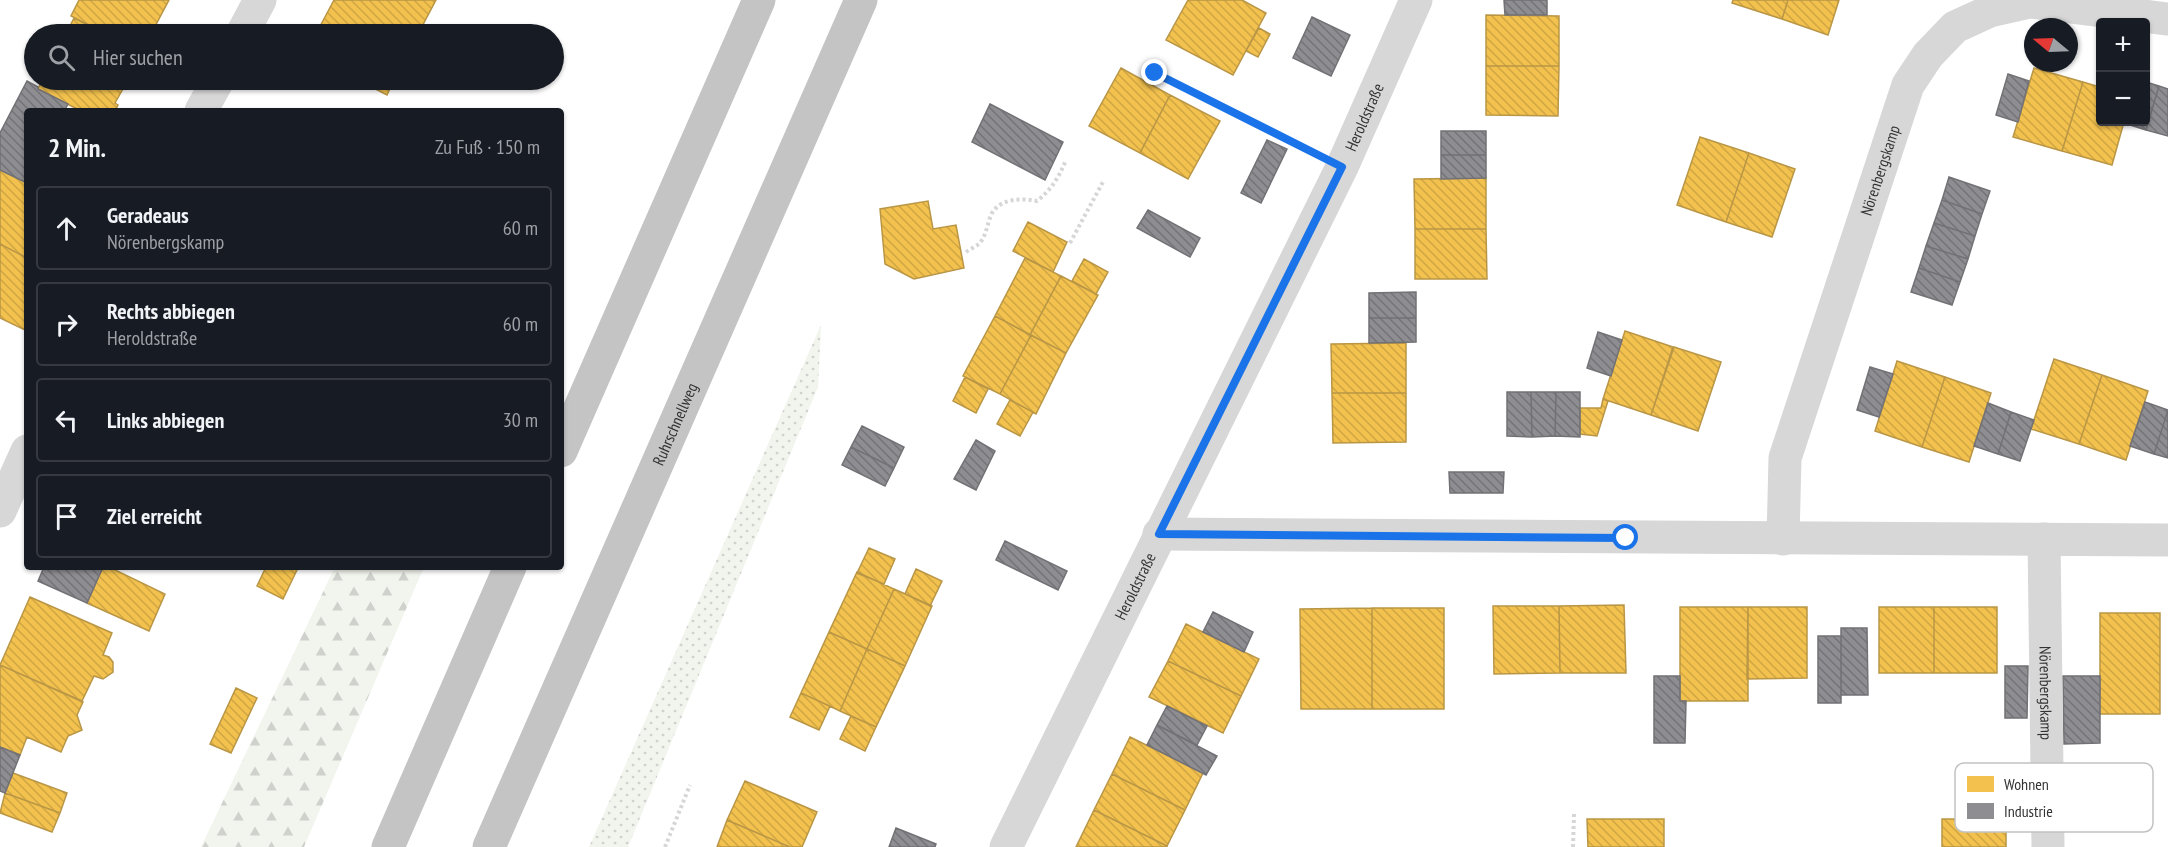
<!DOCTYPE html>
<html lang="de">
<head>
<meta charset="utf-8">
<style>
	:root { --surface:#171b24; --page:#20242c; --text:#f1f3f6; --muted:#9ea1a6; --line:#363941 }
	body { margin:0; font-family:"PT Sans Narrow",sans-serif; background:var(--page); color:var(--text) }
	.controls { position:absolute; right:18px; top:18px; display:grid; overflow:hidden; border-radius:6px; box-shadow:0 2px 4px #0004 }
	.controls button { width:54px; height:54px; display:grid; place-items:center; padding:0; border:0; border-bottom:2px solid var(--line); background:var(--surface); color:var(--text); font:30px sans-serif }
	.compass { position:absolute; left:2024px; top:18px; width:54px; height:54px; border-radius:50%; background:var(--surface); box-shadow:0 2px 4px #0004; rotate:289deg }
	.stop { position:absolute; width:18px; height:18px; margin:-14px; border:4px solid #1a73e8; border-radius:50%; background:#fff }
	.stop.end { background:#1a73e8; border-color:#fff; box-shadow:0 2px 6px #0008 }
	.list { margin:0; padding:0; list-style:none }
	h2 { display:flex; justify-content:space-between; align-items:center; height:78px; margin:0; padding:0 24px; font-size:26px }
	h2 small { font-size:20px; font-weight:400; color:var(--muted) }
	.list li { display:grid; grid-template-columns:39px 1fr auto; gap:18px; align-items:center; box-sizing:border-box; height:84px; margin:0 12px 12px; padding:0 12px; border:2px solid var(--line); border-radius:6px }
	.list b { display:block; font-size:22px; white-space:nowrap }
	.list p { margin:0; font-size:20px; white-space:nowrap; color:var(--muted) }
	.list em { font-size:20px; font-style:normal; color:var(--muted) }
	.icon { flex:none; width:33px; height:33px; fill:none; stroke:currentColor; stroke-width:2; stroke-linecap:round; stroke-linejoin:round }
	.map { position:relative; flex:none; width:2168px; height:847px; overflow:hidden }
	.search { position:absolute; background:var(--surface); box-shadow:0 2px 4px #0004; left:24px; top:24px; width:540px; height:66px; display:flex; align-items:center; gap:15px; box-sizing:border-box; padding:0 21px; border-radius:33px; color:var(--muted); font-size:22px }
	.panel { position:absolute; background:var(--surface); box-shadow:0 2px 4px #0004; left:24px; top:108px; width:540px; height:462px; border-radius:6px }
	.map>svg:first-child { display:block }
	.grass { fill:url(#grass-dots) }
	.forest { fill:url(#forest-firs) }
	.homes { fill:url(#homes-back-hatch); stroke:#b99646; stroke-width:1.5 }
	.industry { fill:url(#industry-back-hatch); stroke:#727276; stroke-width:1.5 }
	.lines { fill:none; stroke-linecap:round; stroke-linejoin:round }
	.path { stroke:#d6d6d6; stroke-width:4; stroke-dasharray:3 3; stroke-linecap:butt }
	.street { stroke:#d7d7d7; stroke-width:33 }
	.highway { stroke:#c4c4c4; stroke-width:33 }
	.route { stroke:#1a73e8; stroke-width:8 }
	.labels { text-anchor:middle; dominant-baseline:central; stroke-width:6; stroke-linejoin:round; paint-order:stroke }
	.street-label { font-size:16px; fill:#333; stroke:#fff }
	.key { fill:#fff; stroke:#c2c2c2; stroke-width:1.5 }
	.key-label { font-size:16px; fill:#333 }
</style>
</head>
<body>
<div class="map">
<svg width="2168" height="847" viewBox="0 0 2168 847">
	<defs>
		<pattern id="grass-dots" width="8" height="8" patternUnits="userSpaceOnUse" patternTransform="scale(1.5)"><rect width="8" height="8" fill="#f1f5ed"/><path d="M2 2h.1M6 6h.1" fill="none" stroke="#cfd2cc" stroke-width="1.8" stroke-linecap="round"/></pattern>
		<pattern id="forest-firs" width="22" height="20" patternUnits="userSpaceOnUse" patternTransform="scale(1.5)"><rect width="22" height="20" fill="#f1f5ed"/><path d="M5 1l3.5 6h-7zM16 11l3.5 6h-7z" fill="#cfd2cc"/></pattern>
		<pattern id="homes-back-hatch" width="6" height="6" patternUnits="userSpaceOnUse" patternTransform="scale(1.5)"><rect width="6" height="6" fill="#f2c14e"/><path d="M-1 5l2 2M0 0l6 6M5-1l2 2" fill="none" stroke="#d0a645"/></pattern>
		<pattern id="industry-back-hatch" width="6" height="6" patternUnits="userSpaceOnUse" patternTransform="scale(1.5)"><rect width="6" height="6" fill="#8d8d92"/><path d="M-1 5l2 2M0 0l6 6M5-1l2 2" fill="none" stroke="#747478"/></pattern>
	</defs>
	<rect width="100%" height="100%" fill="#fff"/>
	<path class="grass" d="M 821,325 L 818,387 L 628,847 L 589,847 Z"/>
	<path class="forest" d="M 335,567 L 424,567 L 304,847 L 201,847 Z"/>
	<path class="homes" d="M 79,0 L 169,0 L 151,34 L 106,34 L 71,16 Z
		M 334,0 L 436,0 L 418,34 L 316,34 Z
		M 1188,0 L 1242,0 L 1266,13 L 1233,75 L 1166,40 Z
		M 1733,0 L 1788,0 L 1782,19 L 1732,3 Z
		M 1788,0 L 1839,0 L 1828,35 L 1782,19 Z
		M 1486,15 L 1559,16 L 1559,66 L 1486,66 Z
		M 74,18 L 106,34 L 66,34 Z
		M 1259,28 L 1270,34 L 1258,57 L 1246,51 Z
		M 1486,66 L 1559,66 L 1558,116 L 1486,115 Z
		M 1121,68 L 1170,95 L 1140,153 L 1089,126 Z
		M 2034,68 L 2083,82 L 2062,151 L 2013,137 Z
		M 42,80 L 128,80 L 115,103 L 118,105 L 115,111 L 81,111 L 38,89 Z
		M 358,80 L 394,80 L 387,95 Z
		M 2083,82 L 2100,87 L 2100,122 L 2124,122 L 2112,165 L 2062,151 Z
		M 1170,95 L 1220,121 L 1188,179 L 1140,153 Z
		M 1700,137 L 1749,153 L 1726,222 L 1677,205 Z
		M 1749,153 L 1795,169 L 1772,237 L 1726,222 Z
		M 0,170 L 27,183 L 27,258 L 0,244 Z
		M 1486,178 L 1486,229 L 1415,229 L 1414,179 Z
		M 928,201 L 933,229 L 956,225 L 964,268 L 914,279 L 885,264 L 880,209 Z
		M 1028,222 L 1067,242 L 1053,272 L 1013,251 Z
		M 1415,229 L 1486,229 L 1487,279 L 1415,279 Z
		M 0,244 L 27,258 L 27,325 L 25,330 L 0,318 Z
		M 1025,258 L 1061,276 L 1030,335 L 995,316 Z
		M 1084,259 L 1108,272 L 1096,294 L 1072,281 Z
		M 1061,276 L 1098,295 L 1066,353 L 1030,335 Z
		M 995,316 L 1031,335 L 1000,394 L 963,376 Z
		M 1625,331 L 1673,347 L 1651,415 L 1603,399 Z
		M 1031,335 L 1066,353 L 1036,414 L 1000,394 Z
		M 1406,343 L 1406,393 L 1332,393 L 1331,344 Z
		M 1674,347 L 1721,362 L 1698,431 L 1651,415 Z
		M 2054,359 L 2102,375 L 2079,444 L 2031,429 Z
		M 1897,361 L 1945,377 L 1922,447 L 1875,431 Z
		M 2102,375 L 2148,391 L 2126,460 L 2079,444 Z
		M 965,377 L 988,389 L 976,413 L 953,401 Z
		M 1945,377 L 1991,393 L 1969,462 L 1922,447 Z
		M 1332,393 L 1406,393 L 1406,442 L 1333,443 Z
		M 1603,399 L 1608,401 L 1597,436 L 1580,434 L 1580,408 L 1601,408 Z
		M 1010,400 L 1033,412 L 1020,436 L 997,424 Z
		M 869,548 L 895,559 L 884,584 L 857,573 Z
		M 103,567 L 109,567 L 165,594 L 149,631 L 87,603 Z
		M 266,567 L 290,567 L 297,570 L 283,599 L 257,586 Z
		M 916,569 L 942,581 L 930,606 L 905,594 Z
		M 857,572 L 894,589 L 867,649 L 829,632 Z
		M 894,589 L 932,606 L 905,666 L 867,649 Z
		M 30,597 L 112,633 L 103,655 L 109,657 L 113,662 L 113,672 L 103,679 L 94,676 L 82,701 L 0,665 Z
		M 1624,605 L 1626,673 L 1560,673 L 1559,606 Z
		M 1493,606 L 1559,606 L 1560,673 L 1494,674 Z
		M 1680,607 L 1748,607 L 1748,701 L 1680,701 Z
		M 1748,607 L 1807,607 L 1807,678 L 1747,679 Z
		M 1879,607 L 1934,607 L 1934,673 L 1879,673 Z
		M 1934,607 L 1997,607 L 1997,673 L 1934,673 Z
		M 1372,608 L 1372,709 L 1301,709 L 1300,609 Z
		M 1372,608 L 1444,608 L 1444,709 L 1372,709 Z
		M 2100,613 L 2160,613 L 2160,714 L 2100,714 Z
		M 1186,624 L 1259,659 L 1241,696 L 1168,661 Z
		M 829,632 L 867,649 L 840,711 L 801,693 Z
		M 867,649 L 905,666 L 876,727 L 840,711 Z
		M 1168,661 L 1241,696 L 1223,733 L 1149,697 Z
		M 0,665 L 83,702 L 77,715 L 82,730 L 68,736 L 61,752 L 27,737 L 20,755 L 0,747 Z
		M 236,688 L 257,698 L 231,753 L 210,744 Z
		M 801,693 L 830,706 L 819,730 L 790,717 Z
		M 851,716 L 876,727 L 865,751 L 840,739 Z
		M 1130,737 L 1203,773 L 1185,810 L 1112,774 Z
		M 13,773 L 67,793 L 60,813 L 5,793 Z
		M 1112,774 L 1185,810 L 1167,846 L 1094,810 Z
		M 745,781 L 817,812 L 802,847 L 790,847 L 727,820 Z
		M 5,793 L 60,813 L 52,832 L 0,813 Z
		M 1094,810 L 1167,846 L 1167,847 L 1076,847 Z
		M 1587,819 L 1664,819 L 1664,847 L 1588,847 Z
		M 1942,819 L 2006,819 L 2006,847 L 1942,847 Z
		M 727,820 L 790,847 L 717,847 Z"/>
	<path class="industry" d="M 1504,0 L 1547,0 L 1547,15 L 1505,15 Z
		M 1312,17 L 1350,35 L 1331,76 L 1293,58 Z
		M 2008,74 L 2029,81 L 2018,122 L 1996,115 Z
		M 27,81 L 38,87 L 38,89 L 68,104 L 64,111 L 27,111 L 27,183 L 0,170 L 0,133 Z
		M 2146,82 L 2159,86 L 2146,130 L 2124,123 L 2146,122 Z
		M 2159,86 L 2168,89 L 2168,136 L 2146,130 Z
		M 990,104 L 1063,142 L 1045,180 L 972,142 Z
		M 1441,131 L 1486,131 L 1486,155 L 1441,155 Z
		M 1267,140 L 1287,149 L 1261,203 L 1241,193 Z
		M 1441,155 L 1486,155 L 1486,178 L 1441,179 Z
		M 1949,177 L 1990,191 L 1982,214 L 1942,200 Z
		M 1942,200 L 1982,214 L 1975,236 L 1934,223 Z
		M 1148,210 L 1200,238 L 1190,257 L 1137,228 Z
		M 1934,223 L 1975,236 L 1968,259 L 1926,246 Z
		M 1926,246 L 1968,259 L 1960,282 L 1919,268 Z
		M 1919,268 L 1960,282 L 1952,305 L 1911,292 Z
		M 1416,292 L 1416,318 L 1369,318 L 1369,293 Z
		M 1369,318 L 1416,318 L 1416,342 L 1369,343 Z
		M 1598,332 L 1622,340 L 1611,376 L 1587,368 Z
		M 1870,367 L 1893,374 L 1879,417 L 1857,410 Z
		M 1507,392 L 1531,392 L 1532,437 L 1507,436 Z
		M 1531,392 L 1556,392 L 1555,436 L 1532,437 Z
		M 1556,392 L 1580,392 L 1580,437 L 1555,436 Z
		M 2145,402 L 2168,410 L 2154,454 L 2130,446 Z
		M 1988,403 L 2011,412 L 1998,454 L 1974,446 Z
		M 2168,410 L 2168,458 L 2154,454 Z
		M 2011,412 L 2034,420 L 2020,461 L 1998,454 Z
		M 862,426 L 904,447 L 894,468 L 851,447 Z
		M 976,440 L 995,451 L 976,490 L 954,479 Z
		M 851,447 L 894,468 L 885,486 L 842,465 Z
		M 1449,472 L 1504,472 L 1503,493 L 1450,493 Z
		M 1005,541 L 1067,571 L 1058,590 L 996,560 Z
		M 44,567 L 103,567 L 87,603 L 38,581 Z
		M 1213,612 L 1253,632 L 1244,652 L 1203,632 Z
		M 1841,628 L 1867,628 L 1868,695 L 1841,695 Z
		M 1818,636 L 1841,636 L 1841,703 L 1818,703 Z
		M 2005,666 L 2028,666 L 2027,718 L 2005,718 Z
		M 1654,676 L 1680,676 L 1680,701 L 1686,701 L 1685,743 L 1654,743 Z
		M 2063,676 L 2100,676 L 2100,743 L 2064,744 Z
		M 1167,706 L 1207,726 L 1197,745 L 1157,725 Z
		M 1157,725 L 1217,756 L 1206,775 L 1147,745 Z
		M 0,747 L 20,755 L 5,793 L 0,791 Z
		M 896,828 L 936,844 L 935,847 L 889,847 Z"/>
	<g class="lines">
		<path class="path" d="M 1155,73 L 1304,148
			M 1070,243 L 1104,180
			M 966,252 C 970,249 975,247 979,244 C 987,235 987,223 992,213 C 1001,198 1022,198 1037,201 C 1052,189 1059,177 1066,160
			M 665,847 L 690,785
			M 1573,847 L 1574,814"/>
		<g class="street">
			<path d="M 242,34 L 260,0"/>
			<path d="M 201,111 L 218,80"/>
			<path d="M 0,511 L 27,451"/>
			<path d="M 1159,534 L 2168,540"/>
			<path id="s1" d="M 1783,539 L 1785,458 L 1908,85 L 1928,55 L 1955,27 L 1990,11 L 2030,2 L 2168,19"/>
			<path id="s2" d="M 2044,539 L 2048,847"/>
			<path id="s3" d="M 1006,847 L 1342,167 L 1416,0"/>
		</g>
		<g class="highway">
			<path d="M 561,451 L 759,0"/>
			<path d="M 388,847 L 510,567"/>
			<path id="s4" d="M 489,847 L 861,0"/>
		</g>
	</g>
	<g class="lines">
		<path class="route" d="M 1155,73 L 1342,167 L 1159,534 L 1626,538"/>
	</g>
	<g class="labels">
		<g class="street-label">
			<text stroke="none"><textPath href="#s3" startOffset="813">Heroldstraße</textPath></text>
			<text stroke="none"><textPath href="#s1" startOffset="384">Nörenbergskamp</textPath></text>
			<text stroke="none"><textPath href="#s4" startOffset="462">Ruhrschnellweg</textPath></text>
			<text stroke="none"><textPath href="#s3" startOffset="291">Heroldstraße</textPath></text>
			<text stroke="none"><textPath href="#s2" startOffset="154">Nörenbergskamp</textPath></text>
		</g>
	</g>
	<rect x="1955" y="763" width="198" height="69" rx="9" class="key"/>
	<rect x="1967" y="776" width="27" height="16" fill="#f2c14e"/>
	<rect x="1967" y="803" width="27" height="16" fill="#8d8d92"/>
	<g class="key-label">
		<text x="2004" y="790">Wohnen</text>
		<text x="2004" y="817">Industrie</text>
	</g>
</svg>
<div class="controls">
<button>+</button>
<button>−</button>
</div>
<svg class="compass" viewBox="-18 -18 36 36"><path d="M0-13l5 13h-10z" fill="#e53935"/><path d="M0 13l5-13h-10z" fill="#9ea1a6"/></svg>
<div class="stop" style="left:1626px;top:538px"></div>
<div class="stop end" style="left:1155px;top:73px"></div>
<div class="search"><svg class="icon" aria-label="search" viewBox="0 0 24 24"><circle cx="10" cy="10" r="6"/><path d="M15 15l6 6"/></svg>Hier suchen</div>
<section class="panel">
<h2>2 Min.<small>Zu Fuß · 150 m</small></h2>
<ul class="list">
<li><svg class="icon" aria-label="ahead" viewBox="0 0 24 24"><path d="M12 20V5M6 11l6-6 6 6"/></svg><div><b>Geradeaus</b><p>Nörenbergskamp</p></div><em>60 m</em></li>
<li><svg class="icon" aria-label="right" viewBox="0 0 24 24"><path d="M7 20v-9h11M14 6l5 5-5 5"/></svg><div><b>Rechts abbiegen</b><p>Heroldstraße</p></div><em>60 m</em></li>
<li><svg class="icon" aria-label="left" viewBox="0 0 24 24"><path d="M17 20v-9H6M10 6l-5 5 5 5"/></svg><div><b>Links abbiegen</b></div><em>30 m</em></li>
<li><svg class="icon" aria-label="arrive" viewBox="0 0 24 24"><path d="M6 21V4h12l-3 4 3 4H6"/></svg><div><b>Ziel erreicht</b></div></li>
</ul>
</section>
</div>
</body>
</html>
